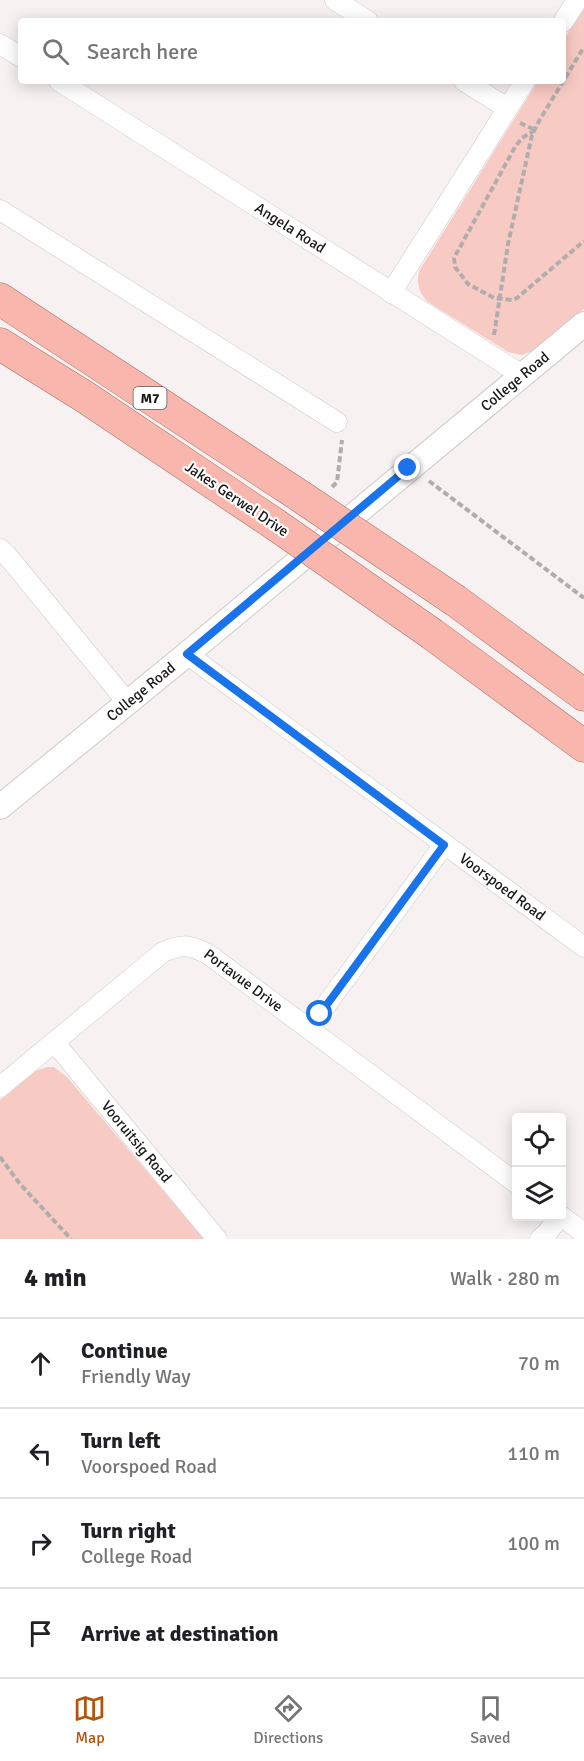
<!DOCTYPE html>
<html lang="en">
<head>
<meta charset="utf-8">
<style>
	:root { --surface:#fff; --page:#f2f2f2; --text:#202124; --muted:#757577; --line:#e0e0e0; --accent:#b45309 }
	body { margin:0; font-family:Signika,sans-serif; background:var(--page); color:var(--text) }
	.controls { position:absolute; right:18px; bottom:18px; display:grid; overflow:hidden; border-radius:6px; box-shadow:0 3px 15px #0003 }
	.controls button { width:54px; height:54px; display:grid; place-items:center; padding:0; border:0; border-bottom:2px solid var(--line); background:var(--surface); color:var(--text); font:30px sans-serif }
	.stop { position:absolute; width:18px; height:18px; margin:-14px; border:4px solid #1a73e8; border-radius:50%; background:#fff }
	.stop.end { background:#1a73e8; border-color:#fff; box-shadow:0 2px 6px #0008 }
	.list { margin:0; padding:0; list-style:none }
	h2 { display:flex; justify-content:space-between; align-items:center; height:78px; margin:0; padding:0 24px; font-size:26px }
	h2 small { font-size:20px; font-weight:400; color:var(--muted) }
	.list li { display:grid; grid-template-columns:39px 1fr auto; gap:18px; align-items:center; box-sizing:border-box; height:90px; padding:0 24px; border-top:2px solid var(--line) }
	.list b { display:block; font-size:22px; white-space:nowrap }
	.list p { margin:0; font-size:20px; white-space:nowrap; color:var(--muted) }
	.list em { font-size:20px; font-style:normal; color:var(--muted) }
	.icon { flex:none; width:33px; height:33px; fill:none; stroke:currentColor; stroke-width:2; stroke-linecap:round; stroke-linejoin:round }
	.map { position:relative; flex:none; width:584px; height:1239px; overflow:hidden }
	.search { position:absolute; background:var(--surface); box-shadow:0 3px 15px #0003; left:18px; right:18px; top:18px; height:66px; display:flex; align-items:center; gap:15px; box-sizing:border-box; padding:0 21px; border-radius:6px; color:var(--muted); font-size:22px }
	.sheet { height:438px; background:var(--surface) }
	nav { display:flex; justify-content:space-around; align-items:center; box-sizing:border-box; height:84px; border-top:2px solid var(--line); background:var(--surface); font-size:16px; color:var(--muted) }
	nav a { display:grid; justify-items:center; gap:3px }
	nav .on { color:var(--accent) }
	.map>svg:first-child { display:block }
	.green { fill:#f7cbc4 }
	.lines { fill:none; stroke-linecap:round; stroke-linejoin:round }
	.minor-casing { stroke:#cfcac9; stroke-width:21 }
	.tertiary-casing { stroke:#cfcac9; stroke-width:26 }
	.trunk-casing { stroke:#a8726a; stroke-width:33 }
	.path { stroke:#b1adac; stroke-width:4; stroke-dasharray:6 3; stroke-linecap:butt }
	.minor { stroke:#fff; stroke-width:20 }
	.tertiary { stroke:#fff; stroke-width:24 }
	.trunk { stroke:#f8b6ac; stroke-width:32 }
	.trunk-bridge-casing { stroke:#a8726a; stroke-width:33; stroke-linecap:butt }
	.trunk-bridge { stroke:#f8b6ac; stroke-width:32 }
	.route { stroke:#1a73e8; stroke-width:8 }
	.labels { text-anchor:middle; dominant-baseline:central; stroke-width:4.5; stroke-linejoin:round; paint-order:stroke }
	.shield { fill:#fff; stroke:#5d5c5c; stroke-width:1.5 }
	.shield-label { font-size:14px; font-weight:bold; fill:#181616 }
	.street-label { font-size:15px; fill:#181616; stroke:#fff }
</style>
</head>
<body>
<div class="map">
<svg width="584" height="1239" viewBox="0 0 584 1239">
	<rect width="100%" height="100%" fill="#f7f2f1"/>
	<path class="green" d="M 584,8 L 584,309 L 533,351 L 521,355 L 508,352 L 428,302 C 419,293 416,284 419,271 L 538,81 L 563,81 L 563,41 Z
		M 47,1067 L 54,1067 L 67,1077 L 204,1239 L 0,1239 L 0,1100 L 35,1071 Z"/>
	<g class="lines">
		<defs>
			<g id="minor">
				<path d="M 335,0 L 368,21"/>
				<path d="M 563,22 L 577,0"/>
				<path d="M 0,44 L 21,57"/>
				<path id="s1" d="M 59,81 L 522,375"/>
				<path d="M 464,81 L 507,108"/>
				<path d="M 0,210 L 337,422"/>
				<path d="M 391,293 L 525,81"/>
				<path d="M 0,549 L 6,554 L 127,702"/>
				<path id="s2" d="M 187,654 L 584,947"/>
				<path d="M 309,1028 L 444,845"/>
				<path id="s3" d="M 55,1043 L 217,1239"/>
				<path id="s4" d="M 0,1087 L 163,952 C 183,944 188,944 208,954 L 516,1183"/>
				<path d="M 561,1216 L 584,1233"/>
				<path d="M 540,1239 L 547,1233 L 560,1216"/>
			</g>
			<g id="tertiary">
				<path id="s5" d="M 0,807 L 187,654 L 584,324"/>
			</g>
			<path id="trunk" d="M 0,299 L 300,496
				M 0,344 L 85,397 L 276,525
				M 456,601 L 584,695
				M 432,634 L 584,746"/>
		</defs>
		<use href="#minor" class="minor-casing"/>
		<use href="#tertiary" class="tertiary-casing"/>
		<use href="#trunk" class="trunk-casing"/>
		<path class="path" d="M 520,123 L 535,130
			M 535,130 L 522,138 L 515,147 L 454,258 L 455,267 L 468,284 L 494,298 L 512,300 L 517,298 L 584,241
			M 494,335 L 508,244 L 532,135 L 539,121 L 584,47
			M 429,481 L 584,598
			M 332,487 L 337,482 L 342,440
			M 0,1157 L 20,1184 L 71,1239"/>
		<use href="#minor" class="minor"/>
		<use href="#tertiary" class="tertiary"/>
		<use href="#trunk" class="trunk"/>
		<defs>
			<path id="trunk-bridge" d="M 300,496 L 456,601
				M 276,525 L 432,634"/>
		</defs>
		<use href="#trunk-bridge" class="trunk-bridge-casing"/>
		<use href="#trunk-bridge" class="trunk-bridge"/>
	</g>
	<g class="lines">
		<path class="route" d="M 320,1014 L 444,845 L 187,654 L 408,468"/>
	</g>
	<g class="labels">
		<rect class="shield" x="133.5" y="387" width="33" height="22" rx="4.5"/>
		<g class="shield-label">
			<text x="150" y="398">M7</text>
		</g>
		<g class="street-label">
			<text stroke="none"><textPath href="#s1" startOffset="274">Angela Road</textPath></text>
			<text stroke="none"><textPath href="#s5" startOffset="668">College Road</textPath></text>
			<text transform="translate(237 499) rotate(34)">Jakes Gerwel Drive</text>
			<text stroke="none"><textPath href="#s5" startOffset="182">College Road</textPath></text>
			<text stroke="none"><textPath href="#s2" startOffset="392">Voorspoed Road</textPath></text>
			<text stroke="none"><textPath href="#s4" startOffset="303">Portavue Drive</textPath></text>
			<text stroke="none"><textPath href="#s3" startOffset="128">Vooruitsig Road</textPath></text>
		</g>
	</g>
</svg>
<div class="controls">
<button><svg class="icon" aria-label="locate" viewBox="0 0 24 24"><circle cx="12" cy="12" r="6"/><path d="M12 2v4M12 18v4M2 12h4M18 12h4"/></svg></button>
<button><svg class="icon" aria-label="layers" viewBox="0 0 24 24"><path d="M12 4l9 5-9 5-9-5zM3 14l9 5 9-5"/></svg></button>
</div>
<div class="stop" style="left:320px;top:1014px"></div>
<div class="stop end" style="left:408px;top:468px"></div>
<div class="search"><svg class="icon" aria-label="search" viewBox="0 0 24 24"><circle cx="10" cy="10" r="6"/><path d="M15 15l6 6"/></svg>Search here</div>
</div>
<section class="sheet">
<h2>4 min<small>Walk · 280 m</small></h2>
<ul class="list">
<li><svg class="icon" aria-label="ahead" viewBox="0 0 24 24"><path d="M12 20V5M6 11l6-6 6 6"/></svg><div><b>Continue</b><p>Friendly Way</p></div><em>70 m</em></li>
<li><svg class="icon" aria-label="left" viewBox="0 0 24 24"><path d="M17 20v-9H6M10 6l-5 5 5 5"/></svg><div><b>Turn left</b><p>Voorspoed Road</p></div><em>110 m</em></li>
<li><svg class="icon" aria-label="right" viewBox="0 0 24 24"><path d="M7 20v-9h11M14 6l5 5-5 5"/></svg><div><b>Turn right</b><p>College Road</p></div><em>100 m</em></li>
<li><svg class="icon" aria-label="arrive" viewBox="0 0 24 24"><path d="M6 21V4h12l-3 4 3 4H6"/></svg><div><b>Arrive at destination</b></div></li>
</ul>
</section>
<nav>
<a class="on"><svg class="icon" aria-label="map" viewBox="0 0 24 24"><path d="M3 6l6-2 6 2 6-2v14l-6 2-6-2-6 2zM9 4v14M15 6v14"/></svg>Map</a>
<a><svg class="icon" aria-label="directions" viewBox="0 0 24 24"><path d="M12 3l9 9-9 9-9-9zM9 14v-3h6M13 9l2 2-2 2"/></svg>Directions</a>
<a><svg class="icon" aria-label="saved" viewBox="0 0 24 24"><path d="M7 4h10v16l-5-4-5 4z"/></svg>Saved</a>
</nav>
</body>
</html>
